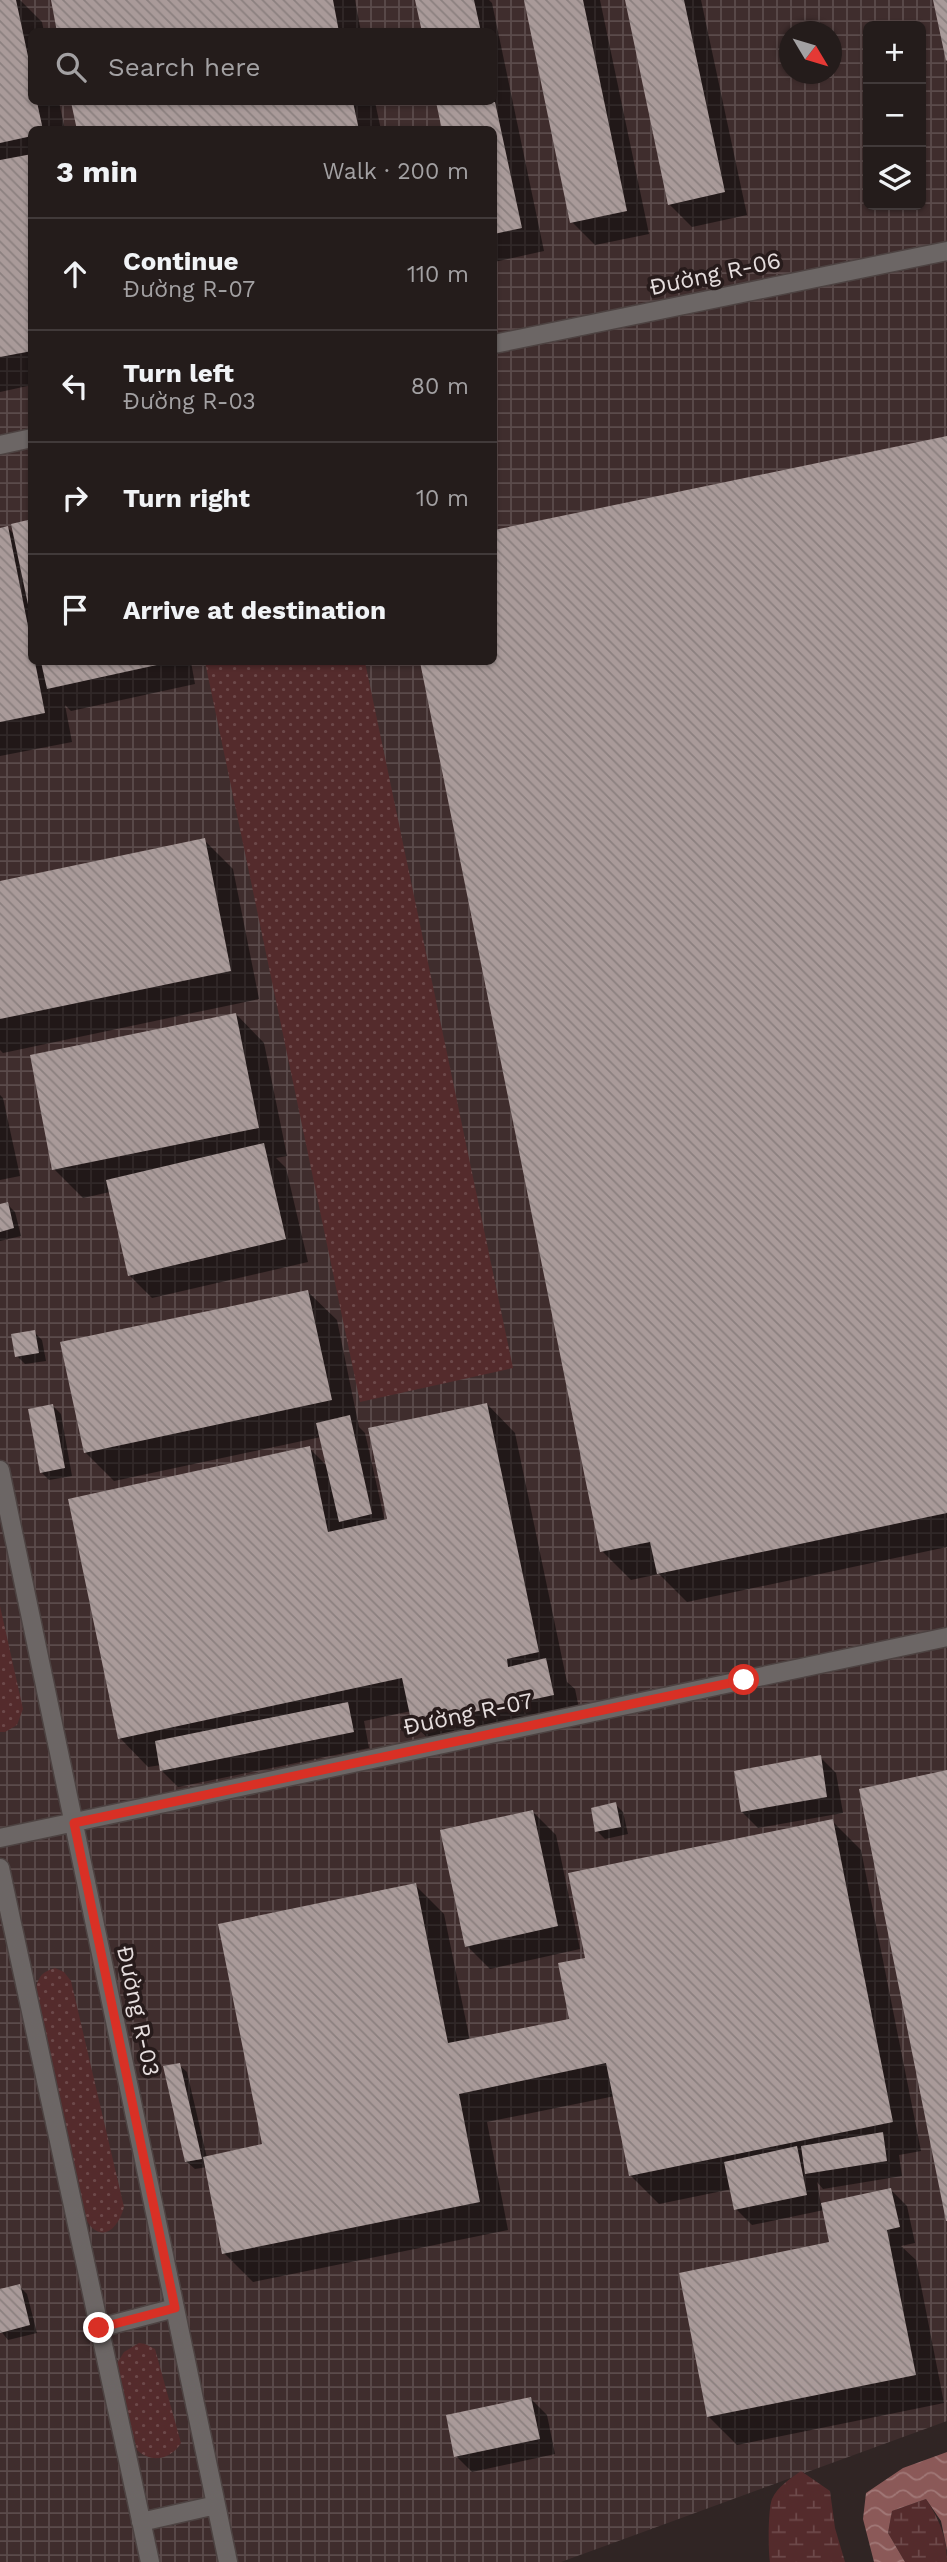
<!DOCTYPE html>
<html lang="en">
<head>
<meta charset="utf-8">
<style>
	:root { --surface:#241c1b; --page:#2c2524; --text:#f1f3f6; --muted:#a3a1a3; --line:#413a3a }
	body { margin:0; font-family:"Work Sans",sans-serif; background:var(--page); color:var(--text) }
	.controls { position:absolute; right:21px; top:21px; display:grid; overflow:hidden; border-radius:10px; box-shadow:0 2px 5px #0004 }
	.controls button { width:63px; height:63px; display:grid; place-items:center; padding:0; border:0; border-bottom:2px solid var(--line); background:var(--surface); color:var(--text); font:35px sans-serif }
	.compass { position:absolute; left:779px; top:21px; width:63px; height:63px; border-radius:50%; background:var(--surface); box-shadow:0 2px 5px #0004; rotate:128deg }
	.stop { position:absolute; width:21px; height:21px; margin:-16px; border:5px solid #d93025; border-radius:50%; background:#fff }
	.stop.end { background:#d93025; border-color:#fff; box-shadow:0 2px 7px #0008 }
	.list { margin:0; padding:0; list-style:none }
	h2 { display:flex; justify-content:space-between; align-items:center; height:91px; margin:0; padding:0 28px; font-size:30px }
	h2 small { font-size:23px; font-weight:400; color:var(--muted) }
	.list li { display:grid; grid-template-columns:46px 1fr auto; gap:21px; align-items:center; box-sizing:border-box; height:112px; padding:0 28px; border-top:2px solid var(--line) }
	.list b { display:block; font-size:26px; white-space:nowrap }
	.list p { margin:0; font-size:23px; white-space:nowrap; color:var(--muted) }
	.list em { font-size:23px; font-style:normal; color:var(--muted) }
	.icon { flex:none; width:38px; height:38px; fill:none; stroke:currentColor; stroke-width:2; stroke-linecap:round; stroke-linejoin:round }
	.map { position:relative; flex:none; width:947px; height:2562px; overflow:hidden }
	.search { position:absolute; background:var(--surface); box-shadow:0 2px 5px #0004; left:28px; top:28px; width:469px; height:77px; display:flex; align-items:center; gap:18px; box-sizing:border-box; padding:0 24px; border-radius:10px; color:var(--muted); font-size:26px }
	.panel { position:absolute; background:var(--surface); box-shadow:0 2px 5px #0004; left:28px; top:126px; width:469px; height:539px; border-radius:10px }
	.map>svg:first-child { display:block }
	.industrial { fill:url(#industrial-grid); fill-rule:evenodd }
	.grass { fill:url(#grass-dots) }
	.wetland { fill:url(#wetland-marsh) }
	.water { fill:url(#water-waves) }
	.shadow { fill:#0007 }
	.building { fill:url(#building-back-hatch) }
	.lines { fill:none; stroke-linecap:round; stroke-linejoin:round }
	.lane-casing { stroke:#4d4342; stroke-width:21 }
	.lane { stroke:#6c6665; stroke-width:18 }
	.route { stroke:#d93025; stroke-width:9 }
	.labels { text-anchor:middle; dominant-baseline:central; stroke-width:7; stroke-linejoin:round; paint-order:stroke }
	.street-label { font-size:23px; fill:#e6dede; stroke:#271b1b }
</style>
</head>
<body>
<div class="map">
<svg width="947" height="2562" viewBox="0 0 947 2562">
	<defs>
		<pattern id="industrial-grid" width="8" height="8" patternUnits="userSpaceOnUse" patternTransform="scale(1.75)"><rect width="8" height="8" fill="#3f2d2d"/><path d="M0 4h8M4 0v8" fill="none" stroke="#5b4b4b"/></pattern>
		<pattern id="grass-dots" width="8" height="8" patternUnits="userSpaceOnUse" patternTransform="scale(1.75)"><rect width="8" height="8" fill="#542b2c"/><path d="M2 2h.1M6 6h.1" fill="none" stroke="#6d494a" stroke-width="1.8" stroke-linecap="round"/></pattern>
		<pattern id="wetland-marsh" width="20" height="14" patternUnits="userSpaceOnUse" patternTransform="scale(1.75)"><rect width="20" height="14" fill="#542b2c"/><path d="M1 5h8M5 5V1M11 12h8M15 12V8" fill="none" stroke="#6d494a"/></pattern>
		<pattern id="water-waves" width="16" height="10" patternUnits="userSpaceOnUse" patternTransform="scale(1.75)"><rect width="16" height="10" fill="#8b5958"/><path d="M0 5q4-4 8 0t8 0" fill="none" stroke="#a17877"/></pattern>
		<pattern id="building-back-hatch" width="6" height="6" patternUnits="userSpaceOnUse" patternTransform="scale(1.75)"><rect width="6" height="6" fill="#a99a99"/><path d="M-1 5l2 2M0 0l6 6M5-1l2 2" fill="none" stroke="#8b807f"/></pattern>
	</defs>
	<rect width="100%" height="100%" fill="#302524"/>
	<path class="industrial" d="M 0,0 L 947,0 L 947,2421 L 561,2562 L 0,2562 ZM 868,26 L 921,26 L 921,205 L 868,205 ZM 32,32 L 494,32 L 494,102 L 32,102 ZM 790,32 L 832,32 L 832,74 L 790,74 ZM 32,130 L 494,130 L 494,662 L 32,662 Z"/>
	<path class="grass" d="M 205,662 L 365,662 L 513,1368 L 360,1402 Z
		M 0,1606 L 23,1709 L 17,1725 L 5,1732 L 0,1732 Z
		M 55,1968 L 64,1972 L 71,1981 L 124,2207 C 117,2232 99,2245 84,2216 L 36,1988 C 39,1976 42,1972 55,1968 Z
		M 139,2343 L 145,2344 L 155,2349 L 181,2443 C 171,2459 152,2464 137,2450 L 116,2365 L 124,2352 Z"/>
	<path class="wetland" d="M 801,2471 L 830,2491 L 835,2528 L 845,2562 L 770,2562 C 768,2551 768,2508 772,2499 C 777,2487 791,2478 801,2471 Z
		M 926,2499 C 939,2519 947,2537 947,2562 L 905,2562 L 888,2533 L 892,2511 Z"/>
	<path class="water" d="M 947,2452 L 947,2550 L 941,2521 L 926,2499 L 892,2511 L 888,2533 L 905,2562 L 874,2562 L 863,2519 L 866,2493 L 903,2468 Z"/>
	<path class="shadow" d="M 0,0 L 20,0 L 42,22 L 44,32 L 32,32 L 32,102 L 59,102 L 65,130 L 32,130 L 32,385 L 0,392 Z
		M 53,0 L 355,0 L 361,32 L 59,32 Z
		M 417,0 L 489,0 L 492,3 L 544,251 L 494,262 L 494,130 L 444,130 L 438,102 L 494,102 L 494,32 L 424,32 Z
		M 526,0 L 600,0 L 649,234 L 595,245 L 572,222 Z
		M 627,0 L 701,0 L 747,215 L 692,227 L 669,204 Z
		M 73,102 L 375,102 L 381,130 L 79,130 Z
		M 947,438 L 947,1547 L 687,1602 L 659,1574 L 631,1580 L 602,1551 L 422,662 L 494,662 L 494,532 Z
		M 32,521 L 32,662 L 191,662 L 195,684 L 71,711 L 65,705 L 72,742 L 0,756 L 0,530 L 8,528 L 16,536 Z
		M 204,840 L 233,869 L 259,999 L 3,1053 L 0,1050 L 0,883 Z
		M 236,1014 L 264,1043 L 287,1156 L 276,1158 L 286,1168 L 308,1262 L 152,1298 L 129,1275 L 110,1192 L 83,1198 L 54,1169 Z
		M 0,1095 L 3,1098 L 20,1176 L 0,1180 Z
		M 7,1204 L 15,1212 L 21,1236 L 0,1241 L 0,1206 Z
		M 308,1292 L 337,1320 L 359,1427 L 365,1433 L 385,1522 L 487,1404 L 515,1433 L 567,1682 L 575,1689 L 582,1723 L 442,1753 L 414,1724 L 411,1711 L 364,1721 L 369,1748 L 178,1787 L 162,1771 L 161,1765 L 148,1767 L 120,1738 L 309,1448 L 328,1467 L 321,1437 L 114,1481 L 85,1452 Z
		M 34,1332 L 42,1340 L 46,1361 L 25,1364 L 17,1356 Z
		M 53,1406 L 61,1414 L 72,1476 L 49,1480 L 41,1472 Z
		M 820,1757 L 836,1773 L 843,1813 L 758,1828 L 742,1812 Z
		M 615,1804 L 623,1812 L 628,1834 L 605,1839 L 597,1831 Z
		M 533,1812 L 556,1835 L 580,1949 L 490,1969 L 467,1946 Z
		M 832,1821 L 861,1850 L 921,2151 L 899,2155 L 902,2176 L 823,2189 L 817,2182 L 821,2205 L 891,2190 L 907,2206 L 915,2243 L 901,2246 L 916,2260 L 944,2403 L 737,2445 L 708,2416 L 831,2243 L 824,2210 L 752,2225 L 736,2209 L 732,2189 L 659,2204 L 630,2175 L 615,2096 L 487,2122 L 508,2230 L 253,2282 L 224,2253 L 207,2167 L 195,2169 L 187,2162 L 179,2065 L 187,2072 L 207,2158 L 264,2146 L 415,1885 L 444,1914 L 470,2041 L 571,2020 L 587,1959 Z
		M 19,2286 L 27,2294 L 37,2333 L 8,2340 L 0,2330 L 0,2290 Z
		M 531,2399 L 547,2415 L 555,2454 L 472,2472 L 456,2456 Z"/>
	<path class="building" d="M 0,0 L 16,0 L 32,75 L 32,102 L 37,102 L 43,130 L 32,130 L 32,136 L 0,143 Z
		M 51,0 L 333,0 L 339,32 L 57,32 Z
		M 415,0 L 474,0 L 481,32 L 422,32 Z
		M 524,0 L 583,0 L 627,211 L 570,223 Z
		M 625,0 L 684,0 L 725,192 L 668,205 Z
		M 933,0 L 947,0 L 947,60 L 946,61 Z
		M 71,102 L 353,102 L 359,130 L 77,130 Z
		M 436,102 L 495,102 L 522,228 L 494,234 L 494,130 L 442,130 Z
		M 32,154 L 32,351 L 0,357 L 0,160 Z
		M 947,436 L 947,1513 L 657,1574 L 650,1542 L 600,1552 L 420,662 L 494,662 L 494,530 Z
		M 32,519 L 32,613 L 30,614 L 11,524 Z
		M 8,526 L 32,646 L 32,662 L 35,662 L 45,713 L 0,722 L 0,528 Z
		M 41,662 L 166,662 L 166,663 L 47,689 Z
		M 205,838 L 231,971 L 0,1019 L 0,881 Z
		M 236,1013 L 259,1128 L 52,1170 L 30,1055 Z
		M 264,1143 L 286,1239 L 128,1276 L 106,1180 Z
		M 8,1202 L 14,1228 L 0,1232 L 0,1204 Z
		M 308,1290 L 332,1400 L 84,1453 L 60,1342 Z
		M 35,1330 L 39,1353 L 15,1357 L 11,1334 Z
		M 487,1403 L 539,1652 L 507,1659 L 508,1667 L 546,1658 L 554,1695 L 412,1725 L 402,1678 L 118,1739 L 68,1499 L 310,1446 L 328,1532 L 387,1519 L 368,1428 Z
		M 53,1404 L 65,1468 L 40,1473 L 28,1409 Z
		M 350,1415 L 372,1514 L 339,1522 L 316,1423 Z
		M 348,1702 L 354,1732 L 160,1771 L 155,1741 Z
		M 821,1755 L 827,1797 L 741,1812 L 734,1771 Z
		M 947,1770 L 947,2221 L 946,2221 L 859,1789 Z
		M 616,1802 L 621,1827 L 595,1832 L 591,1808 Z
		M 533,1810 L 558,1926 L 465,1947 L 440,1830 Z
		M 833,1819 L 893,2122 L 629,2176 L 606,2063 L 459,2094 L 480,2202 L 222,2254 L 203,2157 L 262,2144 L 218,1924 L 416,1883 L 448,2043 L 569,2019 L 558,1963 L 585,1958 L 568,1873 Z
		M 180,2063 L 202,2159 L 185,2162 L 163,2066 Z
		M 883,2132 L 887,2161 L 805,2174 L 801,2146 Z
		M 797,2146 L 807,2195 L 734,2210 L 724,2162 Z
		M 891,2188 L 900,2227 L 887,2230 L 916,2375 L 707,2417 L 679,2273 L 829,2242 L 821,2203 Z
		M 20,2284 L 30,2325 L 0,2333 L 0,2289 Z
		M 531,2397 L 540,2439 L 454,2457 L 446,2415 Z"/>
	<g class="lines">
		<defs>
			<path id="lane" d="M 494,344 L 947,251
				M 0,445 L 32,438
				M 0,1470 L 228,2562
				M 0,1838 L 947,1637
				M 0,1868 L 150,2562
				M 99,2328 L 175,2308
				M 141,2522 L 216,2505"/>
		</defs>
		<use href="#lane" class="lane-casing"/>
		<use href="#lane" class="lane"/>
	</g>
	<g class="lines">
		<path class="route" d="M 99,2328 L 175,2308 L 74,1823 L 744,1680"/>
	</g>
	<g class="labels">
		<g class="street-label">
			<text transform="translate(715 274) rotate(-12)">Đường R-06</text>
			<text transform="translate(468 1714) rotate(-12)">Đường R-07</text>
			<text transform="translate(138 2011) rotate(78)">Đường R-03</text>
		</g>
	</g>
</svg>
<div class="controls">
<button>+</button>
<button>−</button>
<button><svg class="icon" aria-label="layers" viewBox="0 0 24 24"><path d="M12 4l9 5-9 5-9-5zM3 14l9 5 9-5"/></svg></button>
</div>
<svg class="compass" viewBox="-18 -18 36 36"><path d="M0-13l5 13h-10z" fill="#e53935"/><path d="M0 13l5-13h-10z" fill="#a3a1a3"/></svg>
<div class="stop" style="left:744px;top:1680px"></div>
<div class="stop end" style="left:99px;top:2328px"></div>
<div class="search"><svg class="icon" aria-label="search" viewBox="0 0 24 24"><circle cx="10" cy="10" r="6"/><path d="M15 15l6 6"/></svg>Search here</div>
<section class="panel">
<h2>3 min<small>Walk · 200 m</small></h2>
<ul class="list">
<li><svg class="icon" aria-label="ahead" viewBox="0 0 24 24"><path d="M12 20V5M6 11l6-6 6 6"/></svg><div><b>Continue</b><p>Đường R-07</p></div><em>110 m</em></li>
<li><svg class="icon" aria-label="left" viewBox="0 0 24 24"><path d="M17 20v-9H6M10 6l-5 5 5 5"/></svg><div><b>Turn left</b><p>Đường R-03</p></div><em>80 m</em></li>
<li><svg class="icon" aria-label="right" viewBox="0 0 24 24"><path d="M7 20v-9h11M14 6l5 5-5 5"/></svg><div><b>Turn right</b></div><em>10 m</em></li>
<li><svg class="icon" aria-label="arrive" viewBox="0 0 24 24"><path d="M6 21V4h12l-3 4 3 4H6"/></svg><div><b>Arrive at destination</b></div></li>
</ul>
</section>
</div>
</body>
</html>
